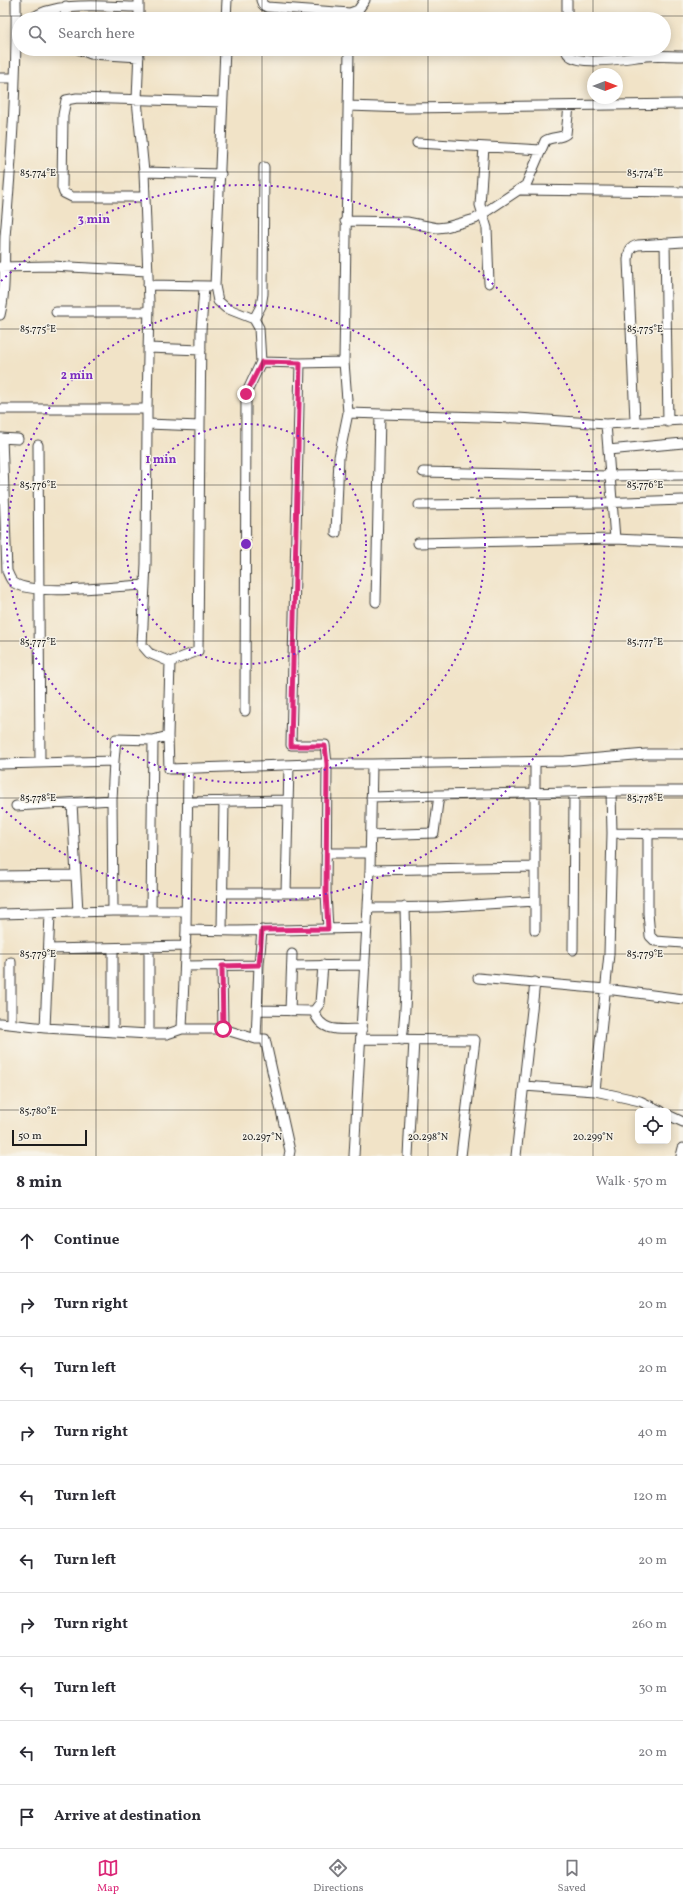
<!DOCTYPE html>
<html lang="en">
<head>
<meta charset="utf-8">
<style>
	:root { --surface:#fff; --page:#f7f7f7; --text:#2b2b33; --muted:#7c7c81; --line:#e1e1e2; --accent:#db2777 }
	body { margin:0; font-family:Vollkorn,serif; background:var(--page); color:var(--text) }
	.controls { position:absolute; right:12px; bottom:12px; display:grid; overflow:hidden; border-radius:6px; box-shadow:0 2px 10px #0003 }
	.controls button { width:36px; height:36px; display:grid; place-items:center; padding:0; border:0; border-bottom:1px solid var(--line); background:var(--surface); color:var(--text); font:20px sans-serif }
	.compass { position:absolute; left:587px; top:68px; width:36px; height:36px; border-radius:50%; background:var(--surface); box-shadow:0 2px 10px #0003; rotate:90deg }
	.scale { position:absolute; left:12px; bottom:10px; width:75px; box-sizing:border-box; padding-left:4px; border:2px solid #1c1c1c; border-top:0; font-size:11px; line-height:14px; white-space:nowrap; color:#1c1c1c; -webkit-text-stroke:3px #f7f3e8; paint-order:stroke }
	.stop { position:absolute; width:12px; height:12px; margin:-9px; border:3px solid #db2777; border-radius:50%; background:#fff }
	.stop.end { background:#db2777; border-color:#fff; box-shadow:0 1px 4px #0008 }
	.list { margin:0; padding:0; list-style:none }
	h2 { display:flex; justify-content:space-between; align-items:center; height:52px; margin:0; padding:0 16px; font-size:17px }
	h2 small { font-size:13px; font-weight:400; color:var(--muted) }
	.list li { display:grid; grid-template-columns:26px 1fr auto; gap:12px; align-items:center; box-sizing:border-box; height:64px; padding:0 16px; border-top:1px solid var(--line) }
	.list b { display:block; font-size:15px; white-space:nowrap }
	.list em { font-size:13px; font-style:normal; color:var(--muted) }
	.icon { flex:none; width:22px; height:22px; fill:none; stroke:currentColor; stroke-width:2; stroke-linecap:round; stroke-linejoin:round }
	.map { position:relative; flex:none; width:683px; height:1156px; overflow:hidden }
	.search { position:absolute; background:var(--surface); box-shadow:0 2px 10px #0003; left:12px; right:12px; top:12px; height:44px; display:flex; align-items:center; gap:10px; box-sizing:border-box; padding:0 14px; border-radius:22px; color:var(--muted); font-size:15px }
	.sheet { height:692px; background:var(--surface) }
	nav { display:flex; justify-content:space-around; align-items:center; box-sizing:border-box; height:56px; border-top:1px solid var(--line); background:var(--surface); font-size:11px; color:var(--muted) }
	nav a { display:grid; justify-items:center; gap:2px }
	nav .on { color:var(--accent) }
	.map>svg:first-child { display:block }
	.lines { fill:none; stroke-linecap:round; stroke-linejoin:round }
	.minor-casing { stroke:#3c3a36; stroke-width:11 }
	.minor { stroke:#fff; stroke-width:9 }
	.route { stroke:#db2777; stroke-width:5 }
	.ticks { fill:none; stroke:#1c1c1c; stroke-width:1; stroke-opacity:0.45 }
	.ring { fill:none; stroke:#7b2cbf; stroke-width:2; stroke-dasharray:2 4 }
	.ticks-label { font-size:10px; text-anchor:middle; fill:#1c1c1c; stroke:#f7f3e8; stroke-width:3; stroke-linejoin:round; paint-order:stroke }
	.centre { fill:#7b2cbf; stroke:#f7f3e8; stroke-width:2 }
	.ring-label { font-size:12px; text-anchor:middle; font-weight:bold; fill:#7b2cbf; stroke:#f7f3e8; stroke-width:3; stroke-linejoin:round; paint-order:stroke }
</style>
</head>
<body>
<div class="map">
<svg width="683" height="1156" viewBox="0 0 683 1156">
	<rect width="100%" height="100%" fill="#f7f3e8"/>
	<filter id="ink" filterUnits="userSpaceOnUse"><feTurbulence type="fractalNoise" baseFrequency=".025" numOctaves="2"/><feDisplacementMap in="SourceGraphic" scale="8" xChannelSelector="R" yChannelSelector="G"/><feConvolveMatrix kernelMatrix="1 2 1 2 8 2 1 2 1" color-interpolation-filters="sRGB"/></filter>
	<filter id="wash" filterUnits="userSpaceOnUse"><feTurbulence type="fractalNoise" baseFrequency=".012" numOctaves="4" result="noise"/><feDisplacementMap in="SourceGraphic" scale="16" xChannelSelector="R" yChannelSelector="G"/><feGaussianBlur stdDeviation="0.9" result="paint"/><feColorMatrix in="noise" values="0 0 0 0 0 0 0 0 0 0 0 0 0 0 0 0 0 1.4 0 .05"/><feComposite in="paint" operator="in"/></filter>
	<g filter="url(#wash)">
		<rect width="100%" height="100%" fill="#f1e3c7"/>
	</g>
	<g filter="url(#ink)">
		<g class="lines">
			<defs>
				<path id="minor" d="M 139,0 L 139,19
					M 261,0 L 263,5 L 267,7 L 350,13 L 358,10 L 365,0
					M 30,19 C 59,0 105,7 139,7
					M 65,19 L 66,6
					M 226,19 L 227,0
					M 567,19 L 567,0
					M 78,49 L 91,54 L 139,57
					M 139,49 L 137,100 L 144,172 L 149,302 L 147,409
					M 225,49 L 215,286 L 218,301 L 226,308 L 254,319 L 259,328 L 261,362 L 300,363 L 344,362 L 348,413 L 518,418 L 606,424 L 683,420
					M 566,49 C 568,70 631,57 646,56 C 658,55 671,56 683,56
					M 0,78 L 15,78
					M 348,106 L 408,108 L 683,104
					M 417,143 L 541,150
					M 484,147 L 480,205 L 487,228 L 489,283
					M 144,172 L 221,174
					M 520,190 L 683,192
					M 144,197 L 72,197 L 64,193 L 62,187 L 63,115 L 66,100 L 77,98 L 222,102
					M 345,221 L 407,222 L 437,228 L 446,227 L 475,219 L 526,185 L 545,141 C 552,136 560,139 566,134 L 569,106
					M 665,243 L 668,422
					M 0,267 L 51,266 L 148,271
					M 148,285 L 209,286
					M 56,312 L 149,312
					M 0,315 C 6,292 4,261 5,237 C 12,158 17,79 16,0
					M 254,319 L 261,306 L 263,294 L 264,167
					M 148,348 L 201,350
					M 344,362 L 349,49
					M 300,363 L 291,745 L 325,745 L 327,764 L 326,893 L 328,929
					M 0,409 L 147,409 L 147,424 L 200,426 L 198,651 L 170,662 L 168,736 L 169,769 L 311,764 L 372,764
					M 635,421 L 628,260 C 629,252 629,247 638,245 L 683,242
					M 147,424 L 146,564 L 142,645 L 149,653 L 170,662
					M 606,424 L 615,539
					M 200,426 L 201,331 L 204,287
					M 0,438 L 18,439
					M 2,438 L 7,571 C 10,578 11,582 18,585 C 42,595 117,586 145,585
					M 38,445 L 40,763
					M 608,450 L 683,443
					M 423,472 L 608,476 L 683,475
					M 419,505 L 598,503 L 683,500
					M 336,533 L 339,457 L 348,413
					M 418,543 L 615,539 L 683,542
					M 376,602 L 380,414
					M 245,711 L 246,394 L 261,362
					M 0,764 L 114,761 L 116,739 L 153,740 L 168,736
					M 683,791 L 611,791 L 612,833 L 683,834
					M 371,797 L 439,795
					M 188,802 L 288,800
					M 72,803 L 78,912
					M 16,806 L 112,800
					M 612,833 L 609,954 L 595,1091 L 640,1101 L 661,1111
					M 648,833 L 648,913 L 650,936 L 655,941 L 683,943
					M 371,835 L 434,833 L 439,795 L 611,791
					M 326,853 L 370,853
					M 370,870 L 535,867
					M 0,876 L 76,875
					M 223,893 L 326,893
					M 286,893 L 289,765
					M 368,908 L 439,907 L 535,901
					M 113,911 L 186,911
					M 151,911 L 153,740
					M 0,914 L 113,911 L 112,800 L 114,761
					M 186,930 L 188,769
					M 222,930 L 224,801
					M 535,930 L 535,762
					M 149,947 L 149,1034
					M 49,949 L 186,946
					M 573,950 L 574,792
					M 11,962 L 11,1024
					M 186,966 L 259,965
					M 222,966 L 223,1029
					M 292,966 L 365,965
					M 478,978 L 606,989 L 683,999
					M 257,1010 L 314,1011 L 320,1003 L 323,965
					M 290,1011 L 292,954
					M 314,1011 C 321,1034 342,1029 362,1029
					M 0,1023 L 45,1028 L 50,914
					M 45,1028 L 149,1034 L 167,1034 L 182,1029 L 223,1029 L 256,1039 L 265,1039 L 290,1151 L 289,1156
					M 182,1029 L 186,930 L 238,931 L 367,928
					M 113,1032 L 113,948
					M 256,1039 L 259,965 L 262,930
					M 361,1039 L 475,1040 L 461,1156
					M 402,1040 C 408,996 406,951 405,907
					M 524,1086 L 595,1091
					M 668,1115 L 683,1122
					M 354,1156 L 370,870 L 372,764 L 565,761 L 646,754 L 683,754
					M 408,1156 L 414,1040
					M 516,1156 L 535,982
					M 681,1156 L 683,1148"/>
			</defs>
			<use href="#minor" class="minor-casing"/>
			<use href="#minor" class="minor"/>
		</g>
	</g>
	<g class="lines" filter="url(#ink)">
		<path class="route" d="M 223,1029 L 222,966 L 259,965 L 262,930 L 328,929 L 326,893 L 327,764 L 325,746 L 291,746 L 300,363 L 262,362 L 246,394"/>
	</g>
	<path class="ticks" d="M 96,0 L 96,19M 262,0 L 262,19M 428,0 L 428,19M 593,0 L 593,19M 0,16 L 683,16M 96,49 L 96,1156M 262,49 L 262,1156M 428,49 L 428,1156M 593,49 L 593,74M 593,98 L 593,1156M 0,172 L 683,172M 0,329 L 683,329M 0,485 L 683,485M 0,641 L 683,641M 0,798 L 683,798M 0,954 L 683,954M 0,1110 L 683,1110"/>
	<g class="ring">
		<circle cx="246" cy="544" r="120"/>
		<circle cx="246" cy="544" r="239"/>
		<path d="M1 281A359 359 0 1 1 1 807"/>
	</g>
	<g class="ticks-label">
		<text x="645" y="176">85.774°E</text>
		<text x="38" y="176">85.774°E</text>
		<text x="38" y="332">85.775°E</text>
		<text x="645" y="332">85.775°E</text>
		<text x="38" y="488">85.776°E</text>
		<text x="645" y="488">85.776°E</text>
		<text x="645" y="645">85.777°E</text>
		<text x="38" y="645">85.777°E</text>
		<text x="645" y="801">85.778°E</text>
		<text x="38" y="801">85.778°E</text>
		<text x="645" y="957">85.779°E</text>
		<text x="38" y="957">85.779°E</text>
		<text x="38" y="1114">85.780°E</text>
		<text x="262" y="1140">20.297°N</text>
		<text x="428" y="1140">20.298°N</text>
		<text x="593" y="1140">20.299°N</text>
	</g>
	<circle cx="246" cy="544" r="6" class="centre"/>
	<g class="ring-label">
		<text x="94" y="223">3 min</text>
		<text x="77" y="379">2 min</text>
		<text x="161" y="463">1 min</text>
	</g>
</svg>
<div class="controls">
<button><svg class="icon" aria-label="locate" viewBox="0 0 24 24"><circle cx="12" cy="12" r="6"/><path d="M12 2v4M12 18v4M2 12h4M18 12h4"/></svg></button>
</div>
<svg class="compass" viewBox="-18 -18 36 36"><path d="M0-13l5 13h-10z" fill="#e53935"/><path d="M0 13l5-13h-10z" fill="#7c7c81"/></svg>
<div class="scale">50 m</div>
<div class="stop" style="left:223px;top:1029px"></div>
<div class="stop end" style="left:246px;top:394px"></div>
<div class="search"><svg class="icon" aria-label="search" viewBox="0 0 24 24"><circle cx="10" cy="10" r="6"/><path d="M15 15l6 6"/></svg>Search here</div>
</div>
<section class="sheet">
<h2>8 min<small>Walk · 570 m</small></h2>
<ul class="list">
<li><svg class="icon" aria-label="ahead" viewBox="0 0 24 24"><path d="M12 20V5M6 11l6-6 6 6"/></svg><div><b>Continue</b></div><em>40 m</em></li>
<li><svg class="icon" aria-label="right" viewBox="0 0 24 24"><path d="M7 20v-9h11M14 6l5 5-5 5"/></svg><div><b>Turn right</b></div><em>20 m</em></li>
<li><svg class="icon" aria-label="left" viewBox="0 0 24 24"><path d="M17 20v-9H6M10 6l-5 5 5 5"/></svg><div><b>Turn left</b></div><em>20 m</em></li>
<li><svg class="icon" aria-label="right" viewBox="0 0 24 24"><path d="M7 20v-9h11M14 6l5 5-5 5"/></svg><div><b>Turn right</b></div><em>40 m</em></li>
<li><svg class="icon" aria-label="left" viewBox="0 0 24 24"><path d="M17 20v-9H6M10 6l-5 5 5 5"/></svg><div><b>Turn left</b></div><em>120 m</em></li>
<li><svg class="icon" aria-label="left" viewBox="0 0 24 24"><path d="M17 20v-9H6M10 6l-5 5 5 5"/></svg><div><b>Turn left</b></div><em>20 m</em></li>
<li><svg class="icon" aria-label="right" viewBox="0 0 24 24"><path d="M7 20v-9h11M14 6l5 5-5 5"/></svg><div><b>Turn right</b></div><em>260 m</em></li>
<li><svg class="icon" aria-label="left" viewBox="0 0 24 24"><path d="M17 20v-9H6M10 6l-5 5 5 5"/></svg><div><b>Turn left</b></div><em>30 m</em></li>
<li><svg class="icon" aria-label="left" viewBox="0 0 24 24"><path d="M17 20v-9H6M10 6l-5 5 5 5"/></svg><div><b>Turn left</b></div><em>20 m</em></li>
<li><svg class="icon" aria-label="arrive" viewBox="0 0 24 24"><path d="M6 21V4h12l-3 4 3 4H6"/></svg><div><b>Arrive at destination</b></div></li>
</ul>
</section>
<nav>
<a class="on"><svg class="icon" aria-label="map" viewBox="0 0 24 24"><path d="M3 6l6-2 6 2 6-2v14l-6 2-6-2-6 2zM9 4v14M15 6v14"/></svg>Map</a>
<a><svg class="icon" aria-label="directions" viewBox="0 0 24 24"><path d="M12 3l9 9-9 9-9-9zM9 14v-3h6M13 9l2 2-2 2"/></svg>Directions</a>
<a><svg class="icon" aria-label="saved" viewBox="0 0 24 24"><path d="M7 4h10v16l-5-4-5 4z"/></svg>Saved</a>
</nav>
</body>
</html>
